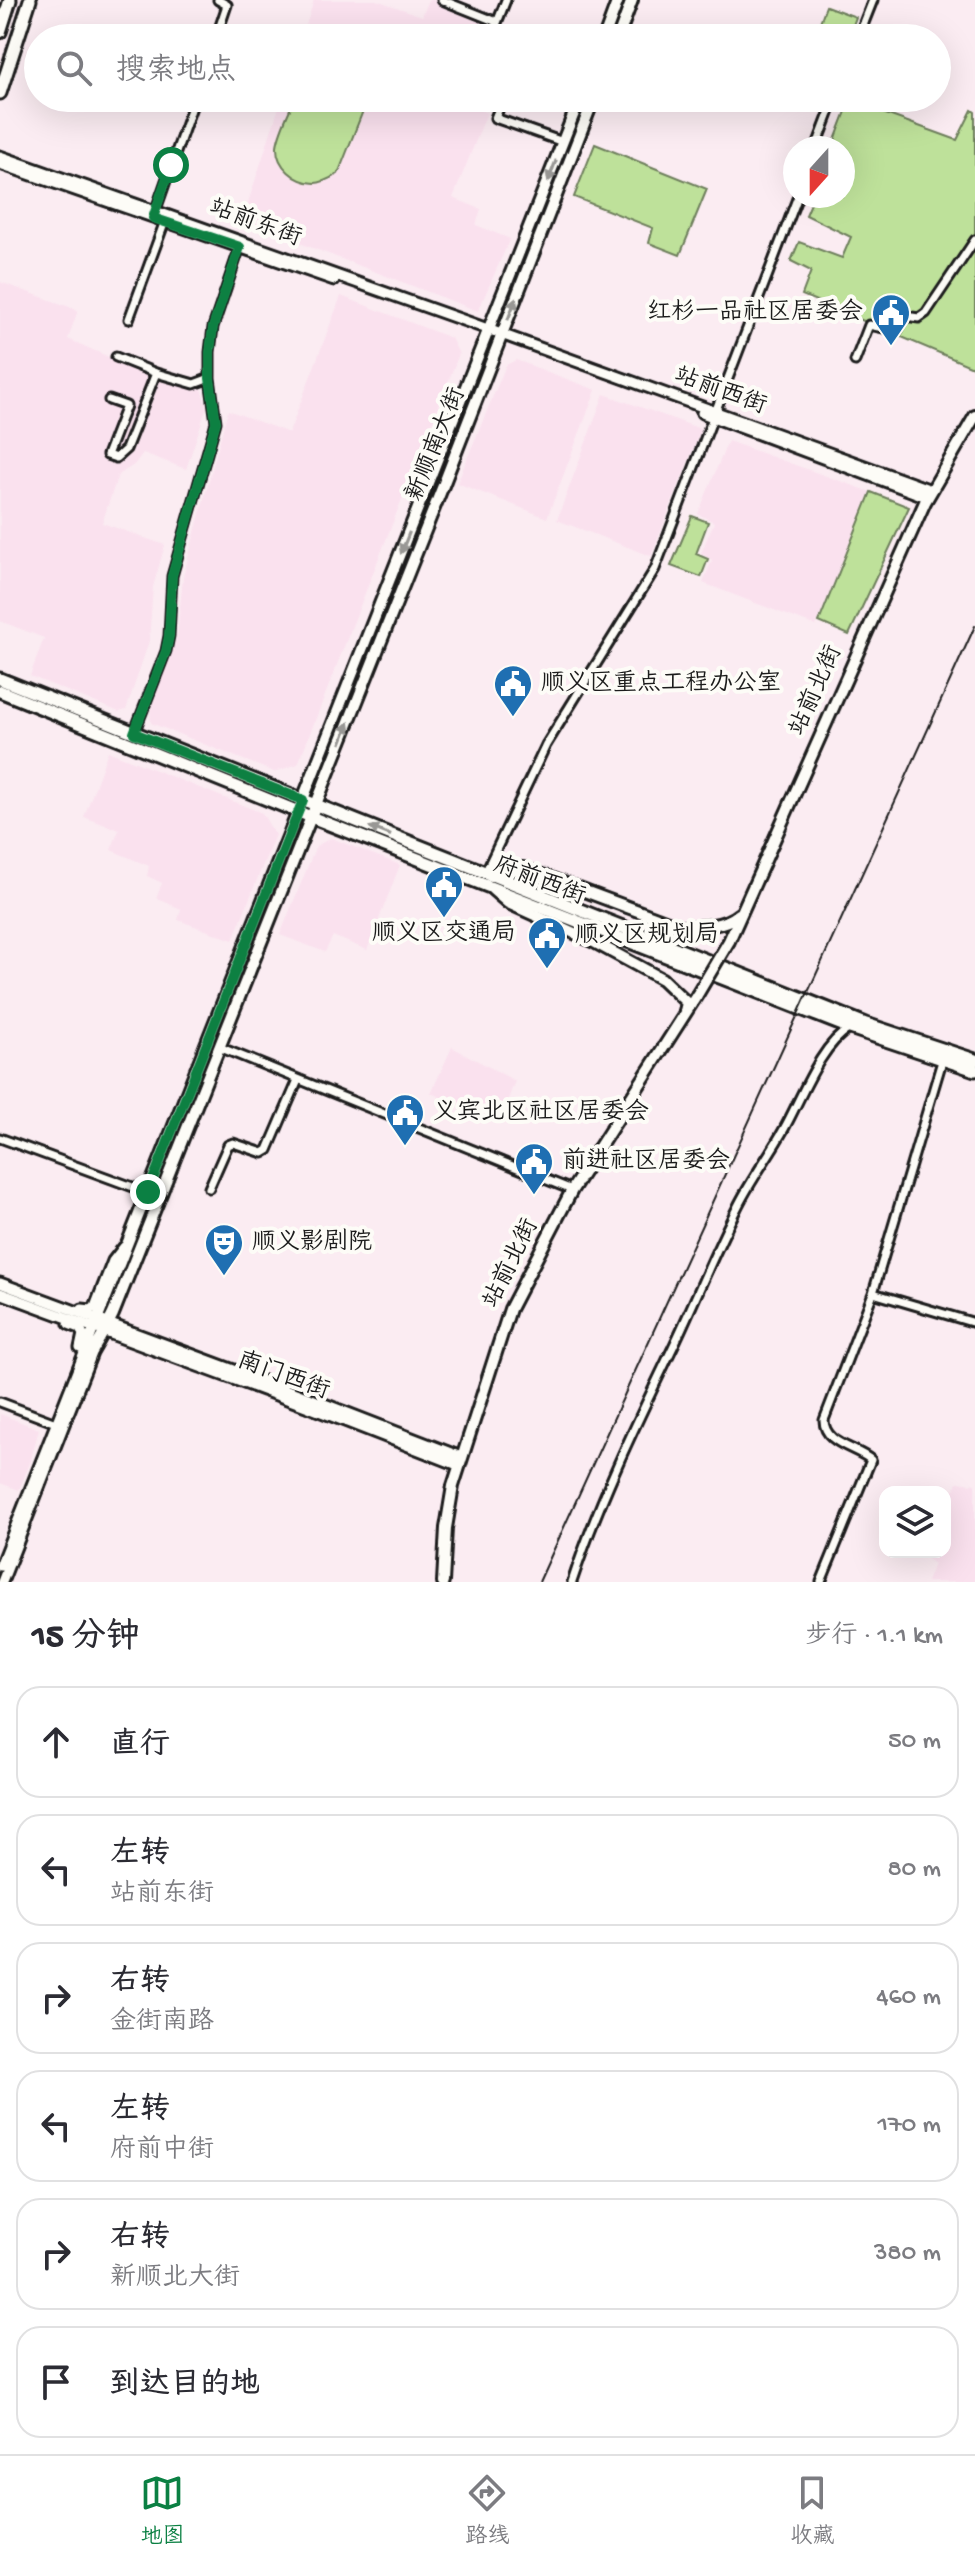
<!DOCTYPE html>
<html lang="zh">
<head>
<meta charset="utf-8">
<style>
	:root { --surface:#fff; --page:#f7f7f7; --text:#2b2b33; --muted:#7c7c81; --line:#e1e1e2; --accent:#0b8043 }
	body { margin:0; font-family:"Gochi Hand","LXGW WenKai TC",sans-serif; background:var(--page); color:var(--text) }
	.controls { position:absolute; right:24px; bottom:24px; display:grid; overflow:hidden; border-radius:16px; box-shadow:0 8px 32px #0002 }
	.controls button { width:72px; height:72px; display:grid; place-items:center; padding:0; border:0; border-bottom:2px solid var(--line); background:var(--surface); color:var(--text); font:40px sans-serif }
	.compass { position:absolute; left:783px; top:136px; width:72px; height:72px; border-radius:50%; background:var(--surface); box-shadow:0 8px 32px #0002; rotate:201deg }
	.stop { position:absolute; width:24px; height:24px; margin:-18px; border:6px solid #0b8043; border-radius:50%; background:#fff }
	.stop.end { background:#0b8043; border-color:#fff; box-shadow:0 2px 8px #0008 }
	.list { margin:0; padding:0; list-style:none }
	h2 { display:flex; justify-content:space-between; align-items:center; height:104px; margin:0; padding:0 32px; font-size:34px }
	h2 small { font-size:26px; font-weight:400; color:var(--muted) }
	.list li { display:grid; grid-template-columns:52px 1fr auto; gap:24px; align-items:center; box-sizing:border-box; height:112px; margin:0 16px 16px; padding:0 16px; border:2px solid var(--line); border-radius:24px }
	.list b { display:block; font-size:30px; white-space:nowrap }
	.list p { margin:0; font-size:26px; white-space:nowrap; color:var(--muted) }
	.list em { font-size:26px; font-style:normal; color:var(--muted) }
	.icon { flex:none; width:44px; height:44px; fill:none; stroke:currentColor; stroke-width:2; stroke-linecap:round; stroke-linejoin:round }
	.map { position:relative; flex:none; width:975px; height:1582px; overflow:hidden }
	.search { position:absolute; background:var(--surface); box-shadow:0 8px 32px #0002; left:24px; right:24px; top:24px; height:88px; display:flex; align-items:center; gap:20px; box-sizing:border-box; padding:0 28px; border-radius:44px; color:var(--muted); font-size:30px }
	.sheet { height:872px; background:var(--surface) }
	nav { display:flex; justify-content:space-around; align-items:center; box-sizing:border-box; height:112px; border-top:2px solid var(--line); background:var(--surface); font-size:22px; color:var(--muted) }
	nav a { display:grid; justify-items:center; gap:4px }
	nav .on { color:var(--accent) }
	.map>svg:first-child { display:block }
	.built { fill:#fae1ee }
	.green { fill:#bee19a; stroke:#6d7e5b; stroke-width:2 }
	.lines { fill:none; stroke-linecap:round; stroke-linejoin:round }
	.minor-casing { stroke:#1c1c1c; stroke-width:13 }
	.tertiary-casing { stroke:#1c1c1c; stroke-width:15 }
	.secondary-casing { stroke:#1c1c1c; stroke-width:16 }
	.primary-casing { stroke:#1c1c1c; stroke-width:17 }
	.minor { stroke:#fdfcf7; stroke-width:7 }
	.tertiary { stroke:#fdfcf7; stroke-width:9 }
	.secondary { stroke:#fdfcf7; stroke-width:10 }
	.primary { stroke:#fdfcf7; stroke-width:11 }
	.rail { stroke:#1c1c1c; stroke-width:2 }
	.secondary-bridge-casing { stroke:#1c1c1c; stroke-width:16; stroke-linecap:butt }
	.secondary-bridge { stroke:#fdfcf7; stroke-width:10 }
	.oneway { fill:#989794 }
	.route { stroke:#0b8043; stroke-width:10 }
	.labels { text-anchor:middle; dominant-baseline:central; stroke-width:8; stroke-linejoin:round; paint-order:stroke }
	.street-label { font-size:24px; fill:#1c1c1c; stroke:#fdfcf7 }
	.poi-label { font-size:24px; fill:#1c1c1c; stroke:#fdfcf7; text-anchor:start }
</style>
</head>
<body>
<div class="map">
<svg width="975" height="1582" viewBox="0 0 975 1582">
	<rect width="100%" height="100%" fill="#fbecf2"/>
	<filter id="ink" filterUnits="userSpaceOnUse"><feTurbulence type="fractalNoise" baseFrequency=".0125" numOctaves="2"/><feDisplacementMap in="SourceGraphic" scale="16" xChannelSelector="R" yChannelSelector="G"/><feConvolveMatrix kernelMatrix="1 2 1 2 8 2 1 2 1" color-interpolation-filters="sRGB"/></filter>
	<g filter="url(#ink)">
		<path class="built" d="M 314,0 L 376,0 L 422,16 L 429,0 L 434,0 L 493,23 L 487,38 L 302,38 Z
			M 282,98 L 462,98 L 461,102 L 487,113 L 453,198 L 481,209 L 476,225 L 510,239 L 478,311 L 242,221 Z
			M 0,282 L 78,310 L 68,339 L 154,377 L 201,389 L 207,406 L 186,469 L 143,453 L 134,465 L 118,475 L 102,523 L 165,545 L 153,587 L 149,641 L 126,710 L 119,712 L 30,676 L 44,638 L 0,621 Z
			M 341,296 L 451,338 L 459,354 L 298,764 L 274,772 L 151,723 L 150,712 L 177,636 L 183,577 L 228,410 L 289,433 Z
			M 516,360 L 596,390 L 547,518 L 457,483 L 506,365 Z
			M 604,394 L 701,429 L 651,556 L 557,520 Z
			M 728,441 L 871,492 L 816,626 L 703,583 L 712,560 L 701,553 L 714,522 L 698,514 Z
			M 108,751 L 262,813 L 275,835 L 233,940 L 178,920 L 181,909 L 156,898 L 162,883 L 147,876 L 149,866 L 111,850 L 119,830 L 84,817 Z
			M 331,838 L 400,865 L 367,950 L 333,936 L 325,952 L 280,935 L 316,846 Z
			M 452,1047 L 515,1081 L 499,1123 L 431,1093 Z
			M 0,1414 L 39,1429 L 30,1463 L 19,1490 L 0,1483 Z
			M 957,1482 L 975,1484 L 975,1582 L 927,1582 L 934,1564 L 927,1559 L 930,1552 L 945,1552 L 945,1513 Z"/>
		<path class="green" d="M 826,6 L 856,17 L 849,36 L 819,25 Z
			M 295,98 L 368,98 L 338,174 C 331,178 323,183 315,183 C 296,183 276,166 277,146 C 279,131 289,112 295,98 Z
			M 850,101 L 957,140 L 972,110 L 975,112 L 975,368 L 802,295 L 811,271 L 791,261 L 799,242 L 842,258 L 851,237 L 806,215 L 814,196 L 843,196 L 843,148 L 832,148 Z
			M 595,144 L 707,189 L 680,255 L 649,243 L 653,228 L 574,197 Z
			M 871,492 L 909,507 L 849,635 L 819,622 Z
			M 692,516 L 708,522 L 696,554 L 708,559 L 701,577 L 671,566 Z"/>
		<g class="lines">
			<defs>
				<path id="minor" d="M 442,0 L 497,22
					M 216,38 L 227,5 L 218,0
					M 491,38 L 506,0
					M 858,38 L 873,0
					M 495,98 L 502,101 L 495,118 L 563,142
					M 816,148 L 835,98
					M 154,215 L 195,98
					M 129,319 L 165,221
					M 116,357 L 156,373 L 194,384 L 210,378
					M 855,361 L 869,325 L 897,331 L 905,316 L 919,318 L 926,313 L 975,240
					M 109,400 L 126,406 L 107,455 L 116,458 L 126,449 L 156,373
					M 134,733 L 166,651 L 169,636 L 172,576 L 216,422 L 210,378 L 210,352 L 213,327 L 240,247
					M 485,873 L 546,745 L 655,569 L 798,196
					M 219,1047 L 572,1190
					M 942,1061 L 873,1293 L 975,1323
					M 0,1138 L 160,1197
					M 209,1188 L 228,1145 L 233,1143 L 263,1153 L 268,1150 L 298,1080
					M 0,1402 L 56,1423
					M 572,1582 C 599,1500 636,1424 673,1347 C 695,1301 714,1253 737,1208 C 750,1181 769,1156 784,1129 C 801,1099 820,1045 850,1028
					M 821,1582 L 871,1460 C 856,1447 824,1444 824,1420 L 873,1293"/>
				<path id="tertiary" d="M 0,156 L 471,323 L 931,490
					M 0,164 L 334,280
					M 702,413 L 927,497
					M 0,1283 L 309,1398 L 461,1457
					M 0,1293 L 306,1406 L 458,1465
					M 82,1309 L 91,1310 L 95,1307 L 113,1261 L 124,1247
					M 69,1324 L 79,1328 L 83,1334 L 80,1348
					M 0,1566 L 94,1328
					M 2,1582 L 92,1353 L 104,1332"/>
				<path id="secondary" d="M 604,38 L 618,0
					M 618,38 L 632,0
					M 491,876 L 523,868 L 681,927 C 699,927 724,927 739,914
					M 493,890 L 508,903 L 594,942 L 662,979 L 687,1003 L 685,1011
					M 729,941 L 925,502 L 975,416
					M 94,1328 L 580,98
					M 104,1332 L 113,1314 L 444,483 L 594,98
					M 443,1582 L 446,1528 L 453,1486 L 510,1309 L 572,1190 L 697,995"/>
				<path id="primary" d="M 0,32 L 10,0
					M 0,93 L 30,0
					M 0,679 L 866,1024 L 975,1060
					M 0,691 L 311,817 L 850,1028 L 975,1070"/>
			</defs>
			<use href="#minor" class="minor-casing"/>
			<use href="#tertiary" class="tertiary-casing"/>
			<use href="#secondary" class="secondary-casing"/>
			<use href="#primary" class="primary-casing"/>
			<use href="#minor" class="minor"/>
			<use href="#tertiary" class="tertiary"/>
			<use href="#secondary" class="secondary"/>
			<use href="#primary" class="primary"/>
			<path class="rail" d="M 539,1582 L 975,626"/>
			<defs>
				<path id="secondary-bridge" d="M 697,995 L 729,941"/>
			</defs>
			<use href="#secondary-bridge" class="secondary-bridge-casing"/>
			<use href="#secondary-bridge" class="secondary-bridge"/>
		</g>
		<defs><path id="oneway-solid" d="M-6-.8H1V-3.2L6.5 0L1 3.2V.8H-6Z" transform="scale(2)"/></defs>
		<g class="oneway">
			<use href="#oneway-solid" transform="translate(552 171) rotate(111)"/>
			<use href="#oneway-solid" transform="translate(512 309) rotate(-69)"/>
			<use href="#oneway-solid" transform="translate(405 543) rotate(112)"/>
			<use href="#oneway-solid" transform="translate(345 733) rotate(-69)"/>
			<use href="#oneway-solid" transform="translate(380 831) rotate(-158)"/>
		</g>
	</g>
	<g class="lines" filter="url(#ink)">
		<path class="route" d="M 148,1192 L 303,800 L 134,733 L 166,651 L 169,636 L 172,576 L 216,422 L 210,378 L 210,352 L 213,327 L 240,247 L 153,218 L 171,165"/>
	</g>
	<defs>
		<symbol id="civic-pin" viewBox="-11 -11 22 30"><path d="M0 17L-7.5 6A9.5 9.5 0 1 1 7.5 6Z" fill="#1f6fb2" stroke="#fdfcf7"/><path d="M-.6-6.5H3V-4.5H.6V-3L4-1V1h2V6H-6V1h2V-1L-.6-3ZM-1.2 2.5V6h2.4V2.5Z" fill="#fff"/></symbol>
		<symbol id="theatre-pin" viewBox="-11 -11 22 30"><path d="M0 17L-7.5 6A9.5 9.5 0 1 1 7.5 6Z" fill="#1f6fb2" stroke="#fdfcf7"/><path d="M-5-5.5Q0-4 5-5.5V0Q5 5 0 6Q-5 5-5 0ZM-3.3-2.5H-1v1.5H-3.3ZM1-2.5H3.3v1.5H1ZM-2.8 1Q0 5.5 2.8 1Z" fill="#fff"/></symbol>
	</defs>
	<g fill-rule="evenodd">
		<use href="#civic-pin" x="869" y="291" width="44" height="60"/>
		<use href="#civic-pin" x="491" y="662" width="44" height="60"/>
		<use href="#civic-pin" x="422" y="863" width="44" height="60"/>
		<use href="#civic-pin" x="525" y="914" width="44" height="60"/>
		<use href="#civic-pin" x="383" y="1091" width="44" height="60"/>
		<use href="#civic-pin" x="512" y="1140" width="44" height="60"/>
		<use href="#theatre-pin" x="202" y="1221" width="44" height="60"/>
	</g>
	<g class="labels">
		<g class="street-label">
			<text transform="translate(255 224) rotate(20)">站前东街</text>
			<text transform="translate(720 392) rotate(20)">站前西街</text>
			<text transform="translate(437 445) rotate(-68)">新顺南大街</text>
			<text transform="translate(817 691) rotate(-66)">站前北街</text>
			<text transform="translate(539 882) rotate(21)">府前西街</text>
			<text transform="translate(512 1264) rotate(-64)">站前北街</text>
			<text transform="translate(283 1377) rotate(20)">南门西街</text>
		</g>
		<g class="poi-label">
			<text x="863" y="313" text-anchor="end">红杉一品社区居委会</text>
			<text x="541" y="684">顺义区重点工程办公室</text>
			<text x="444" y="934" text-anchor="middle">顺义区交通局</text>
			<text x="575" y="936">顺义区规划局</text>
			<text x="433" y="1113">义宾北区社区居委会</text>
			<text x="562" y="1162">前进社区居委会</text>
			<text x="252" y="1243">顺义影剧院</text>
		</g>
	</g>
</svg>
<div class="controls">
<button><svg class="icon" aria-label="layers" viewBox="0 0 24 24"><path d="M12 4l9 5-9 5-9-5zM3 14l9 5 9-5"/></svg></button>
</div>
<svg class="compass" viewBox="-18 -18 36 36"><path d="M0-13l5 13h-10z" fill="#e53935"/><path d="M0 13l5-13h-10z" fill="#7c7c81"/></svg>
<div class="stop" style="left:171px;top:165px"></div>
<div class="stop end" style="left:148px;top:1192px"></div>
<div class="search"><svg class="icon" aria-label="search" viewBox="0 0 24 24"><circle cx="10" cy="10" r="6"/><path d="M15 15l6 6"/></svg>搜索地点</div>
</div>
<section class="sheet">
<h2>15 分钟<small>步行 · 1.1 km</small></h2>
<ul class="list">
<li><svg class="icon" aria-label="ahead" viewBox="0 0 24 24"><path d="M12 20V5M6 11l6-6 6 6"/></svg><div><b>直行</b></div><em>50 m</em></li>
<li><svg class="icon" aria-label="left" viewBox="0 0 24 24"><path d="M17 20v-9H6M10 6l-5 5 5 5"/></svg><div><b>左转</b><p>站前东街</p></div><em>80 m</em></li>
<li><svg class="icon" aria-label="right" viewBox="0 0 24 24"><path d="M7 20v-9h11M14 6l5 5-5 5"/></svg><div><b>右转</b><p>金街南路</p></div><em>460 m</em></li>
<li><svg class="icon" aria-label="left" viewBox="0 0 24 24"><path d="M17 20v-9H6M10 6l-5 5 5 5"/></svg><div><b>左转</b><p>府前中街</p></div><em>170 m</em></li>
<li><svg class="icon" aria-label="right" viewBox="0 0 24 24"><path d="M7 20v-9h11M14 6l5 5-5 5"/></svg><div><b>右转</b><p>新顺北大街</p></div><em>380 m</em></li>
<li><svg class="icon" aria-label="arrive" viewBox="0 0 24 24"><path d="M6 21V4h12l-3 4 3 4H6"/></svg><div><b>到达目的地</b></div></li>
</ul>
</section>
<nav>
<a class="on"><svg class="icon" aria-label="map" viewBox="0 0 24 24"><path d="M3 6l6-2 6 2 6-2v14l-6 2-6-2-6 2zM9 4v14M15 6v14"/></svg>地图</a>
<a><svg class="icon" aria-label="directions" viewBox="0 0 24 24"><path d="M12 3l9 9-9 9-9-9zM9 14v-3h6M13 9l2 2-2 2"/></svg>路线</a>
<a><svg class="icon" aria-label="saved" viewBox="0 0 24 24"><path d="M7 4h10v16l-5-4-5 4z"/></svg>收藏</a>
</nav>
</body>
</html>
